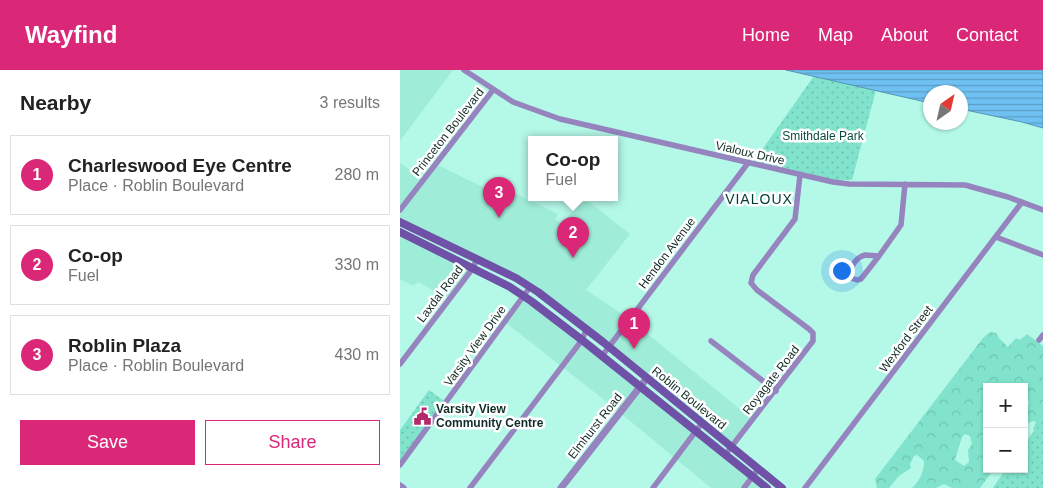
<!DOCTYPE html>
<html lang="en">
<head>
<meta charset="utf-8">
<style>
	:root { --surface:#fff; --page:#f2f2f2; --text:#222; --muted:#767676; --line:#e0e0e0; --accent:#db2777 }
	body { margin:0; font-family:Helvetica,sans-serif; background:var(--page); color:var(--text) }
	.controls { position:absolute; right:15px; bottom:15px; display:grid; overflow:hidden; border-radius:0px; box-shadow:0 1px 4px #0004 }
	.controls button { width:45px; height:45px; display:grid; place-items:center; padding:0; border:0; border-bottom:1px solid var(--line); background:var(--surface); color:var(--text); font:25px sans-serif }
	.compass { position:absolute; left:523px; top:15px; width:45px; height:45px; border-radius:50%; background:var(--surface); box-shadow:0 1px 4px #0004; rotate:34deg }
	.you { position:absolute; left:441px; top:200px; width:18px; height:18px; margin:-12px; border:4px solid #fff; border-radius:50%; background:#1a73e8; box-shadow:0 0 0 8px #1a73e833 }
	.badge { display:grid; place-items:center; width:32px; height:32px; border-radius:50%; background:var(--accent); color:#fff; font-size:16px; font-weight:700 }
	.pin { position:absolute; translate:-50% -41px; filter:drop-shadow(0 1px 2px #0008) }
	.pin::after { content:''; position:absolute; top:26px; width:18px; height:15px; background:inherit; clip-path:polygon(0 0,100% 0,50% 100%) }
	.popup { position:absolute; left:128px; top:66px; width:90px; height:65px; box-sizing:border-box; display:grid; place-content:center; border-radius:0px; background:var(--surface); filter:drop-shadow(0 1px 4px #0005); font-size:16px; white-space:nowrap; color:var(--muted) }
	.popup b { font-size:19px; color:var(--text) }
	.popup::after { content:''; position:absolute; left:50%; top:100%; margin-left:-10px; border:10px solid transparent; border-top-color:var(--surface) }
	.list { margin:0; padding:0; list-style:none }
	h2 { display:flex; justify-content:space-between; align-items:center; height:65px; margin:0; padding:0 20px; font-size:21px }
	h2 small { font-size:16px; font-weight:400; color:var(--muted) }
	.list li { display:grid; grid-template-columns:32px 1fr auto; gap:15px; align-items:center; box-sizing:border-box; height:80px; margin:0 10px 10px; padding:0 10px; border:1px solid var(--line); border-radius:0px }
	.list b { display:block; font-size:19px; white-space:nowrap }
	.list p { margin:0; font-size:16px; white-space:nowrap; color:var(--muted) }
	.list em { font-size:16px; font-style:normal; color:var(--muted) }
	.actions { display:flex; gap:10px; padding:15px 20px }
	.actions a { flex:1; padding:11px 0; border:1px solid var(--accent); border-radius:0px; text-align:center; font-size:18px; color:var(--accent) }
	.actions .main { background:var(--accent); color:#fff }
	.map { position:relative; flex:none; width:643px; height:418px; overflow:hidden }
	header { display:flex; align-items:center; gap:30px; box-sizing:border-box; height:70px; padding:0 25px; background:var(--accent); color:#fff }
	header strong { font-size:24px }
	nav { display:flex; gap:28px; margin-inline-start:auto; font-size:18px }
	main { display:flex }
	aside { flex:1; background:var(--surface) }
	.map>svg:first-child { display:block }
	.built { fill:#9fedd9 }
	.forest { fill:url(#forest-crowns); fill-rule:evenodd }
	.park { fill:url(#park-dots) }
	.water { fill:url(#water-rules); stroke:#5495b6 }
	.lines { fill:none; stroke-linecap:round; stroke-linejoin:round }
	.minor { stroke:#9584be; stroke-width:5.5 }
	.tertiary { stroke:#9584be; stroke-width:7 }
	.secondary { stroke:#6f52a7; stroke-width:8 }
	.labels { text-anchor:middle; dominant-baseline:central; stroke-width:5; stroke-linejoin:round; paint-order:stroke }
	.street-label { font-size:12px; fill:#122d27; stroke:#fff }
	.park-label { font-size:12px; fill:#0a4c40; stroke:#fff }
	.poi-label { font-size:12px; font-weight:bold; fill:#122d27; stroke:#fff; text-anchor:start }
	.neighbourhood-label { font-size:14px; letter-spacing:1px; fill:#013b31; stroke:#fff }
</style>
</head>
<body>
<header>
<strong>Wayfind</strong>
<nav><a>Home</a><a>Map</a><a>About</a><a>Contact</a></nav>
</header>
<main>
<aside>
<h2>Nearby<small>3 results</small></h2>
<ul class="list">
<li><span class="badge">1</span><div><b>Charleswood Eye Centre</b><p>Place · Roblin Boulevard</p></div><em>280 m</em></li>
<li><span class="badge">2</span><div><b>Co-op</b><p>Fuel</p></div><em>330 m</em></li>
<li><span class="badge">3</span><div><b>Roblin Plaza</b><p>Place · Roblin Boulevard</p></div><em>430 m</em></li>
</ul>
<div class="actions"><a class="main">Save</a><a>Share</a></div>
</aside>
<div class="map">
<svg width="643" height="418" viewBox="0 0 643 418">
	<defs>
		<pattern id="forest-crowns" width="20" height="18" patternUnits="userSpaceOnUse" patternTransform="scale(1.25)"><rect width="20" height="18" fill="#81e3cc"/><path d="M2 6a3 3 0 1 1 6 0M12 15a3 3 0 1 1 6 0" fill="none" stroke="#6ec3af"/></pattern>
		<pattern id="park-dots" width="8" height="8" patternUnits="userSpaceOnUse" patternTransform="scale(1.25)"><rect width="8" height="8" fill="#81e3cc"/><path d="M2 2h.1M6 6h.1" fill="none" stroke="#6ec3af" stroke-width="1.8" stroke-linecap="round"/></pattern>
		<pattern id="water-rules" width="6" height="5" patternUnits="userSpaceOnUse" patternTransform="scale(1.25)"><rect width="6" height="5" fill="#70c1f3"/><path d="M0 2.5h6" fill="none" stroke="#5b9dc5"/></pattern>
	</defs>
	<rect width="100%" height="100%" fill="#b4f8e7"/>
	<path class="built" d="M 0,0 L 53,0 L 0,71 Z
		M 0,93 L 23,109 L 0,138 Z
		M 38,95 L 107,129 L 112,122 L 158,144 L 155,150 L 162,154 L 180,132 L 189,132 L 230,164 L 186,220 L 228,248 L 352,349 L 331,375 L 139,221 L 0,149 L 0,143 Z
		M 0,165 L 72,200 L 50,229 L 18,212 L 13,216 L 0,209 Z
		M 124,228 L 364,418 L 311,418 L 212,336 L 106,253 Z"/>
	<path class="forest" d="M 590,262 L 596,263 L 599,268 L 608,277 L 616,268 L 620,270 L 627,264 L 643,276 L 643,418 L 593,418 L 606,399 L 624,399 L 624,375 L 634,361 L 633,359 L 636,352 L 633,351 L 628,353 L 624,349 L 629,332 L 624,328 L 624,317 L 587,317 L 587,399 L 594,399 L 580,418 L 552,418 L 544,414 L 536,418 L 512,418 C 520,410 524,402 524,391 L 517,385 L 514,386 L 510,394 L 511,398 L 499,406 L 489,418 L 477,418 L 475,409 L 583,268 ZM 565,364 L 570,366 L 572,374 L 568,380 L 569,392 L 564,396 L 555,390 L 562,367 Z"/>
	<path class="park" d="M 414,6 L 476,20 L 452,110 L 435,110 L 354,91 Z
		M 29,320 L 44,331 L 0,393 L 0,360 Z
		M 643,349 L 643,418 L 593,418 L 606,399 L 624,399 L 624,375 Z"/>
	<path class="water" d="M 386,0 L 643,0 L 643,58 L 622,52 L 561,39 L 560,22 L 530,22 L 530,33 Z"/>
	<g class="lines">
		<path class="minor" d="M 64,0 L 113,32 L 160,49 L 433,112 L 449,114 L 565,115 L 608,127 L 643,140
			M 0,140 L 93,20
			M 596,167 L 643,185
			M 465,185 L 479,186 L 461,209 L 457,210 L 451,208 C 448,199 456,187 465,185 Z
			M 479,186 L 501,155 L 505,114
			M 639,270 L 643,265
			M 311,271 L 376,321
			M 202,286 L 348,93
			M 0,294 L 70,202 L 77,190
			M 325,385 L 413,271 L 413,263 L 409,259 L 357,220 L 351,213 L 353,205 L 395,149 L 400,105
			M 0,395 L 130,217
			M 0,415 L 4,418
			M 70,418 L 182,270 L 186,260
			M 253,418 L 302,353
			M 344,418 L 358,399
			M 405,418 L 622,132"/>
		<path class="tertiary" d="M 161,418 L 247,308"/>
		<path class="secondary" d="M 0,152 L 116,208 L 138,222 L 203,272 L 382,418
			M 0,162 L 110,217 L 131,231 L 182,270 L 367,418"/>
	</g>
	<defs>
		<symbol id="civic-bare" viewBox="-9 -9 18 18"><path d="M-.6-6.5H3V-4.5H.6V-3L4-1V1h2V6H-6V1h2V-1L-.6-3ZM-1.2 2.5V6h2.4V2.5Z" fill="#b22a6a" stroke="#fff" stroke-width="2.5" paint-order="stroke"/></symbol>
	</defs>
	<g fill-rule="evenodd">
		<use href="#civic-bare" x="10" y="334" width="25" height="25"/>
	</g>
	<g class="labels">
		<g class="street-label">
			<text transform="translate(48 62) rotate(-52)">Princeton Boulevard</text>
			<text transform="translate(350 83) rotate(13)">Vialoux Drive</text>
			<text transform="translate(267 183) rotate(-53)">Hendon Avenue</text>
			<text transform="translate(40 224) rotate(-53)">Laxdal Road</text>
			<text transform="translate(506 269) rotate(-53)">Wexford Street</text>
			<text transform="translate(75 276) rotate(-54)">Varsity View Drive</text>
			<text transform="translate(371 310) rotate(-52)">Royagate Road</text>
			<text transform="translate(289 328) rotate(39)">Roblin Boulevard</text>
			<text transform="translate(195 356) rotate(-52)">Elmhurst Road</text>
		</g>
		<g class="park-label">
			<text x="423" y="66">Smithdale Park</text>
		</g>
		<g class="poi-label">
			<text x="36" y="339">Varsity View<tspan x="36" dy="14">Community Centre</tspan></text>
		</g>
		<g class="neighbourhood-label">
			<text x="359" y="129">VIALOUX</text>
		</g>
	</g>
</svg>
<div class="controls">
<button>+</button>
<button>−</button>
</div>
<svg class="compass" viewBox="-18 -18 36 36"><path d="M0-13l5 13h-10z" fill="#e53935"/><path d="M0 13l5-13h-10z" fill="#767676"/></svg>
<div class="you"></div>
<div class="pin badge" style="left:234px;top:279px">1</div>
<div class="pin badge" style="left:173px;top:188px">2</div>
<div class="popup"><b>Co-op</b>Fuel</div>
<div class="pin badge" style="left:99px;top:148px">3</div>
</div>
</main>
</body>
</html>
